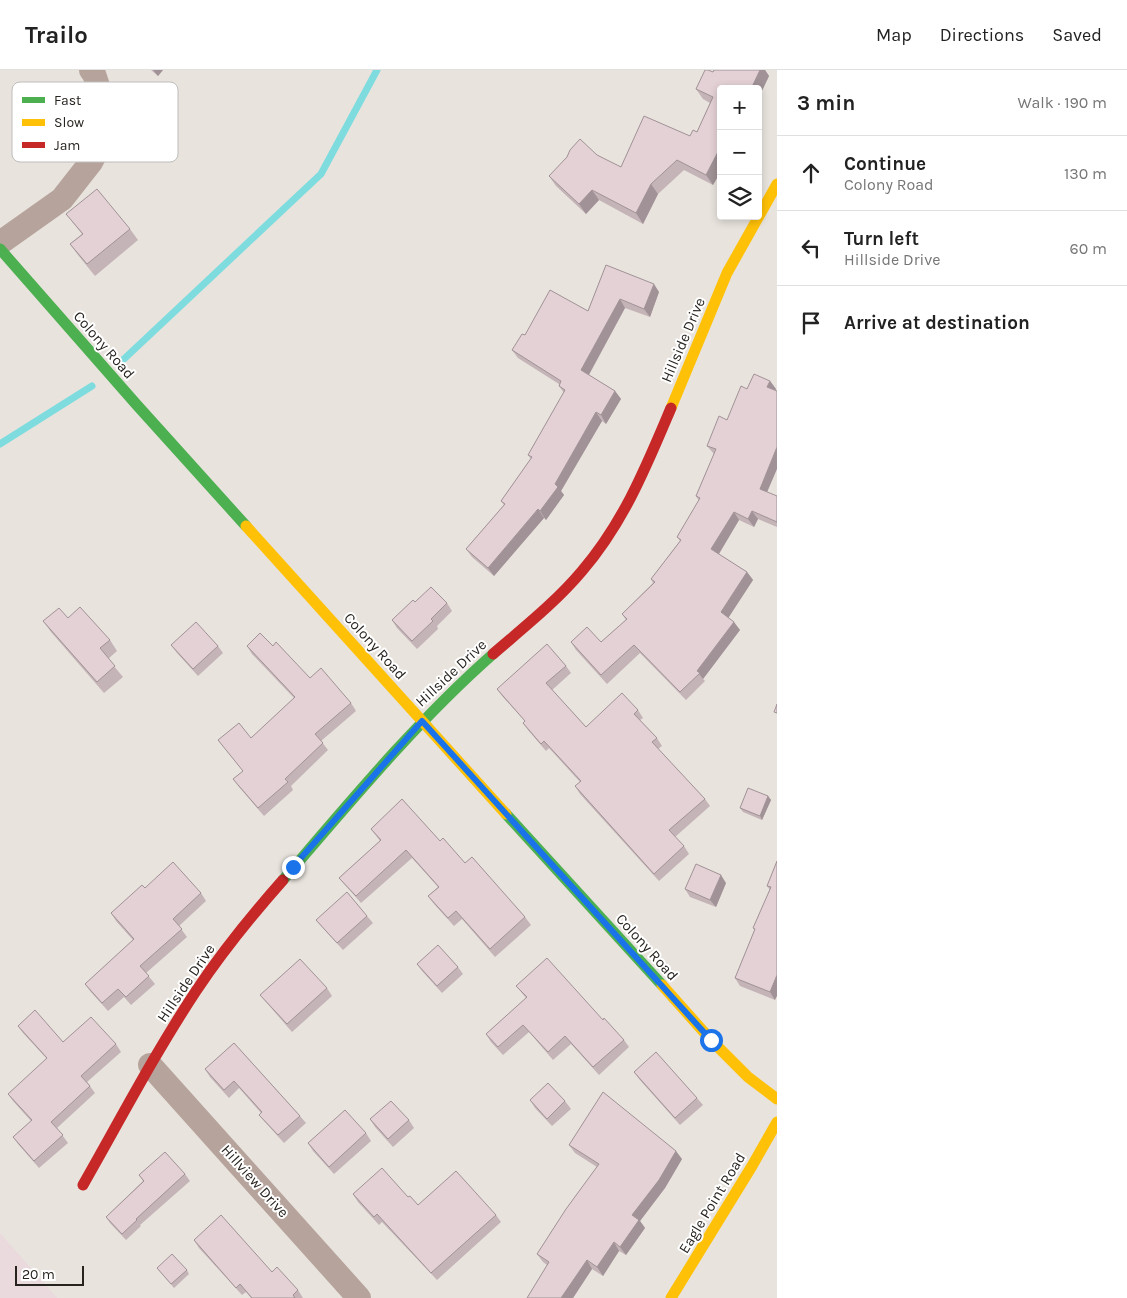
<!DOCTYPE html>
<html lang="en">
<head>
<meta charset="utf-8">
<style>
	:root { --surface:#fff; --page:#f6f6f6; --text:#222; --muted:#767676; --line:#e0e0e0 }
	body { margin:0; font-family:Karla,sans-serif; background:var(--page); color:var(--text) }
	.controls { position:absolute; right:15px; top:15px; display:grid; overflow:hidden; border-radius:5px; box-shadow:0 2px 8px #0003 }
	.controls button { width:45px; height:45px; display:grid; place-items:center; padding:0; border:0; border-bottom:1px solid var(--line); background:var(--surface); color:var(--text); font:25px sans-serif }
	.scale { position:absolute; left:15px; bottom:12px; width:69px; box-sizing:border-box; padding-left:5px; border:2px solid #27231f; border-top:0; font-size:14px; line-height:18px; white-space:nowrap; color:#27231f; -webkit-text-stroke:4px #fff; paint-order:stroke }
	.stop { position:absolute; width:15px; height:15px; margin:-11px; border:4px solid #1a73e8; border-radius:50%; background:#fff }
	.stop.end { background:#1a73e8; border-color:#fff; box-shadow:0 1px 5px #0008 }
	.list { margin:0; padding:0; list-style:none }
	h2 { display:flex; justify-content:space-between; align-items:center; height:65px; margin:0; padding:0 20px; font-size:21px }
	h2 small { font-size:16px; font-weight:400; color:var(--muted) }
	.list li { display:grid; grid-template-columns:32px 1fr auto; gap:15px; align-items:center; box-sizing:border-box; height:75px; padding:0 20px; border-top:1px solid var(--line) }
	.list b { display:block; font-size:19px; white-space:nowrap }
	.list p { margin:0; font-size:16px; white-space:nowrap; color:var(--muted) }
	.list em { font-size:16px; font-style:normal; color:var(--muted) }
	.icon { flex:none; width:28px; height:28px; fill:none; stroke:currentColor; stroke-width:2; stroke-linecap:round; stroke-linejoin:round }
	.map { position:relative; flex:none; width:777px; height:1228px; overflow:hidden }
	header { display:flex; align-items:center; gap:30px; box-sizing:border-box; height:70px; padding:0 25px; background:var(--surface); border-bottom:1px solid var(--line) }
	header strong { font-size:24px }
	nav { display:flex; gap:28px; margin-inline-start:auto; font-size:18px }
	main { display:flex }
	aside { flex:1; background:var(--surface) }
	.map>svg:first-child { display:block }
	.education { fill:#eadade }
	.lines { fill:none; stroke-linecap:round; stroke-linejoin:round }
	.stream { stroke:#7edcde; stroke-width:7 }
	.street { stroke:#b6a39c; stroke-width:24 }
	.fast { stroke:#4caf50; stroke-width:11 }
	.slow { stroke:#ffc107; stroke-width:11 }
	.jam { stroke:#c62828; stroke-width:11 }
	.wall { fill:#c4b4b8 }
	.shaded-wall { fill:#a09296 }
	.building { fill:#e4d1d6; stroke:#a09296 }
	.route { stroke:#1a73e8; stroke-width:6 }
	.labels { text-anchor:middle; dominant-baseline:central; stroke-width:4; stroke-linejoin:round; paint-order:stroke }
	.street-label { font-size:15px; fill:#27231f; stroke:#fff }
	.key { fill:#fff; stroke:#bebdbc; stroke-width:1 }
	.key-label { font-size:14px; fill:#27231f }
</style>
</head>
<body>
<header>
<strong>Trailo</strong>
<nav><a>Map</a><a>Directions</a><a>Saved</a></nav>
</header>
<main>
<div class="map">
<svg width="777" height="1228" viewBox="0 0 777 1228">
	<rect width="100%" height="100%" fill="#e8e3dd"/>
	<path class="education" d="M 0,1163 L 57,1228 L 0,1228 Z"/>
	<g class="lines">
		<path class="stream" d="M 124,289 L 321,104 L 377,0
			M 0,374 L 92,316"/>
		<path class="street" d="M 0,173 L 62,129 L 91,92 L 106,64 L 105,37 L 94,4 L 91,0
			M 150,995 L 359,1228"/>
		<path class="fast" d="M 0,179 L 136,334 L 246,456
			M 506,744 L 662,915
			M 283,810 C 350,732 416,652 493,584"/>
		<path class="slow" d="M 671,338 L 727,203 L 777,114
			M 246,456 L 506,744
			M 662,915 L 711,970 L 748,1007 L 777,1029
			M 671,1228 L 752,1096 L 777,1052"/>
		<path class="jam" d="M 493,584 C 523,558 556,532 582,501 C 624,452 646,397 671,338
			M 83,1115 C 120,1050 155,983 196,921 C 222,882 252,845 283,810"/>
	</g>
	<path class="wall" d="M 151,0 L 163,0 L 158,6 Z
		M 714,0 L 765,0 L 769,6 L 758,29 L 758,19 L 721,19 L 721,101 L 713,115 L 684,100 L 658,124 L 643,154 L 599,130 L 586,144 L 556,116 L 549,106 L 597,85 L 621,97 L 690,66 L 697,62 L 710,33 L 703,29 L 696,19 L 713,2 Z
		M 66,144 L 130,159 L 138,170 L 95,206 L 78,185 L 70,174 L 82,164 Z
		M 606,195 L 659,222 L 650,247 L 625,238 L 589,305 L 615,321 L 621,329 L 606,354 L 602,351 L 561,421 L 564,425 L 546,450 L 544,448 L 494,506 L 472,487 L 466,479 L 504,435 L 501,431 L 531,389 L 528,385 L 564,323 L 559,316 L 559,314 L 518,288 L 512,280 L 525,265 L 588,241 Z
		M 770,311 L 776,319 L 775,320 L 767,422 L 777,426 L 777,457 L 758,449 L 754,457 L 739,450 L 719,484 L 747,502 L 753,510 L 728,547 L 740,560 L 703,609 L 705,611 L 686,630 L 640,583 L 607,614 L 576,580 L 571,572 L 601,572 L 626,550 L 622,544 L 653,513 L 651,509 L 680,471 L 677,467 L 699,431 L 696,426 L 714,384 L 707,376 L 727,350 L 747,319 Z
		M 415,532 L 447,533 L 452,541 L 437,556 L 438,559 L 417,579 L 397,558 L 392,550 Z
		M 68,548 L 110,570 L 117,581 L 108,589 L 123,607 L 104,623 L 51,562 L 43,551 Z
		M 171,575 L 218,576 L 223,583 L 198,606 L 177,583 Z
		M 247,576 L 273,576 L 310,608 L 351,633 L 356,641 L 321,671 L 328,680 L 291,716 L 293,720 L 264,746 L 239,717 L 233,709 L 243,701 L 218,670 L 251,668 L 294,628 L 252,584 Z
		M 566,596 L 571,603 L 552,620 L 586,657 L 638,640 L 643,648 L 640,650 L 657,668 L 662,676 L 658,679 L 705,729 L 710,736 L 675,767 L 684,776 L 689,784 L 659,811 L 580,724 L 575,716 L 580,712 L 549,678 L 546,681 L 528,660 L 523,653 L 525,651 L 502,626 L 497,619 Z
		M 768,726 L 771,730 L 762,750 L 743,742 L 740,738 Z
		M 371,759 L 440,771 L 525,847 L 531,855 L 495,887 L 462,849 L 454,856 L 434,834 L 428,826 L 438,817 L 412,788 L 361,833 L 345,815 L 339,808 L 380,771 Z
		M 777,791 L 775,930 L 740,916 L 735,908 L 755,860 L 753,858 L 770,820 L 767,816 Z
		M 726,813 L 716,837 L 690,827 L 685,819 Z
		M 145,818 L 201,823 L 206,831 L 179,856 L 187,867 L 146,903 L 155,914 L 131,935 L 124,927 L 108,941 L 90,921 L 85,914 L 133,870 L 116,851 L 111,843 Z
		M 367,846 L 373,853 L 343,880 L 322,857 L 316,850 Z
		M 417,894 L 458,897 L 463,904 L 442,923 L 422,901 Z
		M 516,916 L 603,950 L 624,970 L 629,977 L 599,1005 L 571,974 L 553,990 L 529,962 L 503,985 L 491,972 L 486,964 L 526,928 Z
		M 327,918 L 332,926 L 292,962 L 266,932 L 260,925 Z
		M 18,956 L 63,972 L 116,974 L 121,982 L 87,1012 L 95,1023 L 57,1058 L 68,1073 L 39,1098 L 18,1074 L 13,1067 L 31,1051 L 13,1031 L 8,1024 L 47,989 L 23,963 Z
		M 234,973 L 300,1046 L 306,1053 L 284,1073 L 265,1052 L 259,1045 L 261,1043 L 239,1018 L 229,1028 L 210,1007 L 205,999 Z
		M 634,1002 L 697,1028 L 703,1035 L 680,1055 L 639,1009 Z
		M 530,1030 L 565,1031 L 571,1039 L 552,1056 L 535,1038 Z
		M 370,1049 L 409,1050 L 414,1058 L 393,1077 L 375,1057 Z
		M 366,1063 L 371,1071 L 334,1104 L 313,1081 L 308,1073 Z
		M 569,1075 L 682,1089 L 665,1118 L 640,1151 L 645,1158 L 626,1185 L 619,1181 L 603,1206 L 592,1199 L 573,1228 L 527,1228 L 547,1195 L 543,1192 L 537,1184 L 597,1097 L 575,1083 Z
		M 185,1104 L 190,1111 L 140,1155 L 141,1156 L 126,1170 L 110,1153 L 106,1147 L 143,1111 L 139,1105 Z
		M 353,1124 L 408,1127 L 418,1135 L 496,1145 L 501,1152 L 437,1210 L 382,1152 L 379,1155 L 358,1132 Z
		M 194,1170 L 272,1202 L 298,1220 L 303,1228 L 251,1228 L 246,1222 L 242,1225 L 199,1178 Z
		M 157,1198 L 187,1200 L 189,1204 L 174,1218 Z"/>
	<path class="shaded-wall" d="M 153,0 L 163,0 L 158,6 Z
		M 760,0 L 765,0 L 769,6 L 758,29 L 758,19 L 751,19 Z
		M 721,76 L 721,101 L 713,115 L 706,105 Z
		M 651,114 L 658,124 L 643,154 L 636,143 Z
		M 592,120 L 599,130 L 586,144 L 579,134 Z
		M 654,214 L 659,222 L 650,247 L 644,239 Z
		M 620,229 L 625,238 L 587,308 L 581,300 Z
		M 770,311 L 776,319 L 773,325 L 767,317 Z
		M 615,321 L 621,329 L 606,354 L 601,345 Z
		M 596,342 L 602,351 L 561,421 L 564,425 L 546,450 L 540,441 L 555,414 Z
		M 777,377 L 777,399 L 765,427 L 760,419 Z
		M 538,439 L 544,448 L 494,506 L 488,498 Z
		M 752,441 L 758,449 L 754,457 L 748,449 Z
		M 734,442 L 739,450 L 717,487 L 711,479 Z
		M 747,502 L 753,510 L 727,550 L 721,542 Z
		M 734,552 L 740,560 L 703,609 L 697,601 Z
		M 768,726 L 771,730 L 762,750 L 760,746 Z
		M 721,805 L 726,813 L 716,837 L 710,830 Z
		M 777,905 L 777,926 L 775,930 L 770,922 Z
		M 676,1081 L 682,1089 L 665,1118 L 640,1151 L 645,1158 L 626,1185 L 620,1177 L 632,1145 Z
		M 614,1172 L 619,1181 L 603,1206 L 597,1197 Z
		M 587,1190 L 592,1199 L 573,1228 L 561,1228 Z"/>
	<path class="building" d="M 705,0 L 708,0 L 713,2 L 714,0 L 760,0 L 751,19 L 721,19 L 721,76 L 706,105 L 677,90 L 651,114 L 636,143 L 592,120 L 579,134 L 549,106 L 567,87 L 570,80 L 580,69 L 597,85 L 621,97 L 644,46 L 690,66 L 693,60 L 697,62 L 713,27 L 696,19 Z
		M 97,119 L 130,159 L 87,194 L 70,174 L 83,164 L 66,144 Z
		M 606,195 L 654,214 L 644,239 L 620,229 L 581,300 L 615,321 L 601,345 L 596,342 L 555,414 L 558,417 L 540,441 L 538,439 L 488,498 L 466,479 L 505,434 L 501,431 L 532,387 L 528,385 L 565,320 L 559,316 L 561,311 L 512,280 L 522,264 L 525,265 L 550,220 L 588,241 Z
		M 754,304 L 770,311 L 767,317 L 777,321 L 777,377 L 760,419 L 777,426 L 777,452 L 752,441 L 748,449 L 734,442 L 711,479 L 747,502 L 721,542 L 734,552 L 697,601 L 700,603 L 680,622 L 634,575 L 601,605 L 571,572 L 587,557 L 601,572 L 627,549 L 622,544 L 655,512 L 651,509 L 681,470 L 677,467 L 700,428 L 696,426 L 716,379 L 707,376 L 719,346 L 727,350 L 741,316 L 747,319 Z
		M 431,517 L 447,533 L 431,549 L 433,551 L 412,571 L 392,550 L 413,530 L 415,532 Z
		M 80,537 L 110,570 L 100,578 L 115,596 L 97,612 L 43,551 L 59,538 L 68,548 Z
		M 196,552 L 218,576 L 193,599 L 171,575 Z
		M 260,563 L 273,576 L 276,572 L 310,608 L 321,598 L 351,633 L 315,664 L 323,673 L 285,709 L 288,712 L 258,738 L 233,709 L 243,701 L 218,670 L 239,653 L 251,668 L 295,627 L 247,576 Z
		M 547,574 L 566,596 L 546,613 L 586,657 L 622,623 L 638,640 L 634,644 L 657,668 L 652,672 L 705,729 L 669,760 L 684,776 L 654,804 L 575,716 L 581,711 L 544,671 L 541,674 L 523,653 L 525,651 L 497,619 Z
		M 777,634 L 777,643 L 774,642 Z
		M 748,718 L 768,726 L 760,746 L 740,738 Z
		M 402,729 L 440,771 L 443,768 L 465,793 L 472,787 L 525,847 L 490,879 L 456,841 L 448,848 L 428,826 L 439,817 L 406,780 L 356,826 L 339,808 L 381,770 L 371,759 Z
		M 777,791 L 777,905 L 770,922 L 735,908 L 755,859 L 753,858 L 771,817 L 767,816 Z
		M 173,792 L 201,823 L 173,849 L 182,859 L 140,896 L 149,906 L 126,927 L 118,919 L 102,933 L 85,914 L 134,869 L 111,843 L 142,815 L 145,818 Z
		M 696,794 L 721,805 L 710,830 L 685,819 Z
		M 347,822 L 367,846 L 337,873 L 316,850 Z
		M 438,875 L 458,897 L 437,916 L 417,894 Z
		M 547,888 L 603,950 L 604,948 L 624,970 L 593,997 L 565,966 L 548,982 L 523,955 L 498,977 L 486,964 L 527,927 L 516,916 Z
		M 300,889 L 327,918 L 287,954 L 260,925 Z
		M 35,940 L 63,972 L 91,947 L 116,974 L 81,1006 L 90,1016 L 51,1052 L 63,1065 L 34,1091 L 13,1067 L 32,1050 L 8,1024 L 47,988 L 18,956 Z
		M 234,973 L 300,1046 L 278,1065 L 259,1045 L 262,1042 L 234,1011 L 224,1020 L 205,999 Z
		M 656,982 L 697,1028 L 675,1048 L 634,1002 Z
		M 548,1013 L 565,1031 L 547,1049 L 530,1030 Z
		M 603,1022 L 676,1081 L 659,1110 L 632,1145 L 639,1150 L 620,1177 L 614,1172 L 597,1197 L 587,1190 L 561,1228 L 527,1228 L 549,1192 L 537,1184 L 566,1139 L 599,1094 L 569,1075 Z
		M 391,1031 L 409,1050 L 388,1069 L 370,1049 Z
		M 345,1040 L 366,1063 L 329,1097 L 308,1073 Z
		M 165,1082 L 185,1104 L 136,1149 L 137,1150 L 122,1164 L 106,1147 L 144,1111 L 139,1105 Z
		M 382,1098 L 408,1127 L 410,1126 L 418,1135 L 456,1101 L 496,1145 L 431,1203 L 377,1144 L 374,1147 L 353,1124 Z
		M 221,1145 L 272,1202 L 277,1197 L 298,1220 L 293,1225 L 295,1228 L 252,1228 L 240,1214 L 236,1218 L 194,1170 Z
		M 172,1184 L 187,1200 L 171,1214 L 157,1198 Z"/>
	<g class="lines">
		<path class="route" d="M 293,797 L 422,651 L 711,970"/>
	</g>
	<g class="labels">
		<g class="street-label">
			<text transform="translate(683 270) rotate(-67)">Hillside Drive</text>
			<text transform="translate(104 275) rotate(49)">Colony Road</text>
			<text transform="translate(375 576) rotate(48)">Colony Road</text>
			<text transform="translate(451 603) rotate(-43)">Hillside Drive</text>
			<text transform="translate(647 877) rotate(48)">Colony Road</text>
			<text transform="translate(186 913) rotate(-56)">Hillside Drive</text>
			<text transform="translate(255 1111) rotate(48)">Hillview Drive</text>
			<text transform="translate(712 1133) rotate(-59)">Eagle Point Road</text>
		</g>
	</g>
	<rect x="12" y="12" width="166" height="80" rx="8" class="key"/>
	<rect x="22" y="27" width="23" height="6" fill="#4caf50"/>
	<rect x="22" y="49" width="23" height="7" fill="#ffc107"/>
	<rect x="22" y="72" width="23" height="6" fill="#c62828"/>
	<g class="key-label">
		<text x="54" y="35">Fast</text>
		<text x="54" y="57">Slow</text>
		<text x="54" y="80">Jam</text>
	</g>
</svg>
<div class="controls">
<button>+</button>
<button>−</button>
<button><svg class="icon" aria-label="layers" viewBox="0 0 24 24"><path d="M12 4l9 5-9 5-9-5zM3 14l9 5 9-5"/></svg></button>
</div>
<div class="scale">20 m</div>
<div class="stop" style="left:711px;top:970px"></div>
<div class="stop end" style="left:293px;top:797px"></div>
</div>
<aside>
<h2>3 min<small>Walk · 190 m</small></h2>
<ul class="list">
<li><svg class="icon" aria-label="ahead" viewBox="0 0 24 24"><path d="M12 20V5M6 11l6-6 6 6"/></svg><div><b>Continue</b><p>Colony Road</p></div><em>130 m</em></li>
<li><svg class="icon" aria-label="left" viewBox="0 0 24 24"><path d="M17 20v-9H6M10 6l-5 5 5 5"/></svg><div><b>Turn left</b><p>Hillside Drive</p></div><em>60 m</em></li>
<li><svg class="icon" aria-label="arrive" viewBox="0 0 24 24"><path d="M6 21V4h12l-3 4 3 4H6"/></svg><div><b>Arrive at destination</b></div></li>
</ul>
</aside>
</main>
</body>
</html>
